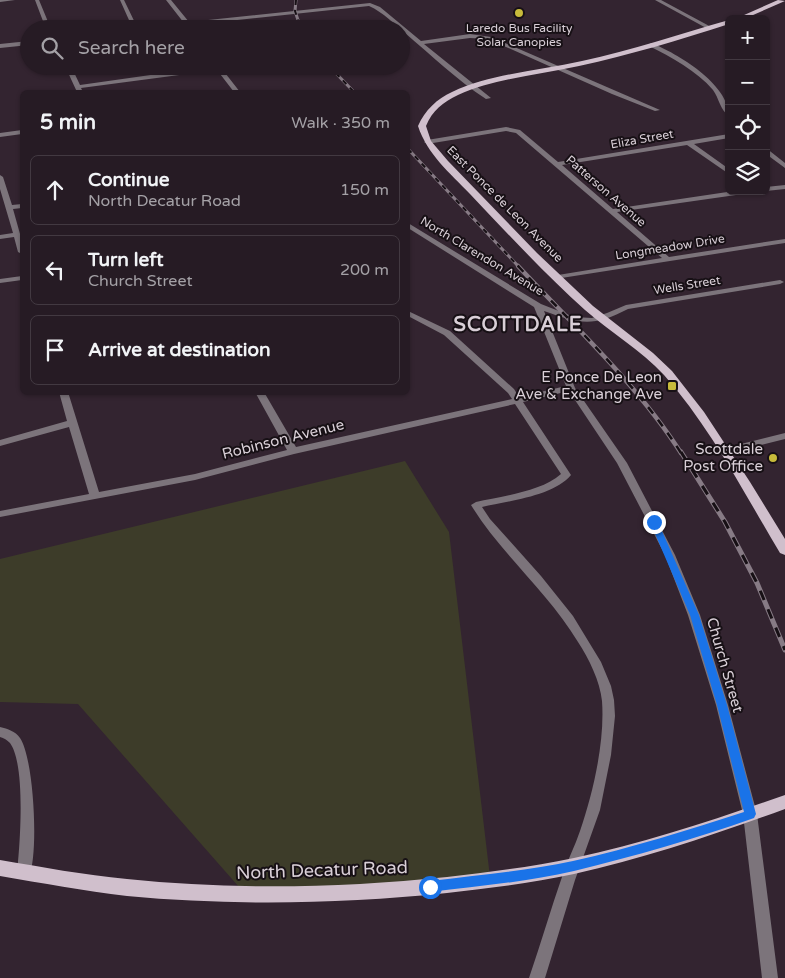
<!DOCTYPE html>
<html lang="en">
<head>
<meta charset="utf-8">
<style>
	:root { --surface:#261b24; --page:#322831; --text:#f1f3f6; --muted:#a4a1a6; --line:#423941 }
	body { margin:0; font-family:"Varela Round",sans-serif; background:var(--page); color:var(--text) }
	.controls { position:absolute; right:15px; top:15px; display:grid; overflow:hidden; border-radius:8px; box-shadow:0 1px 4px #0004 }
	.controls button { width:45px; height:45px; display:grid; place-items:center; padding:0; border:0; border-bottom:1px solid var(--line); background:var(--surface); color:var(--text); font:25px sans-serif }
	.stop { position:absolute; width:15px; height:15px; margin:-11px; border:4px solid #1a73e8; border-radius:50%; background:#fff }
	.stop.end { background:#1a73e8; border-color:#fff; box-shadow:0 1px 5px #0008 }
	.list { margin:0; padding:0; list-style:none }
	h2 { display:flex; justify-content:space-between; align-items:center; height:65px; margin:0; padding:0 20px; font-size:21px }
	h2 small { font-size:16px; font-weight:400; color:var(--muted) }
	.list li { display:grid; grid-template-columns:32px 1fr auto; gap:15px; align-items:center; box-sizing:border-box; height:70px; margin:0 10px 10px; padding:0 10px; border:1px solid var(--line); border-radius:8px }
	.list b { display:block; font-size:19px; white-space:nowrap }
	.list p { margin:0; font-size:16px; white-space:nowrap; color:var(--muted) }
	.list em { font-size:16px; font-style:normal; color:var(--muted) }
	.icon { flex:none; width:28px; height:28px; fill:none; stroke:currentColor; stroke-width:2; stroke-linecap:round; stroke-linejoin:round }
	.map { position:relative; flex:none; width:785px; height:978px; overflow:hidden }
	.search { position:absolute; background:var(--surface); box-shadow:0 1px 4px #0004; left:20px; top:20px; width:390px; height:55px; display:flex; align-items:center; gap:12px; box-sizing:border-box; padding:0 18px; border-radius:28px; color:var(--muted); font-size:19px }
	.panel { position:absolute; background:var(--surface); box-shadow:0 1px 4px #0004; left:20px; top:90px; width:390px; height:305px; border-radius:8px }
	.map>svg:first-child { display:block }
	.green { fill:#3d3c29 }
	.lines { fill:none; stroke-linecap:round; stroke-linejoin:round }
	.minor { fill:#7c747b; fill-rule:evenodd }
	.major { fill:#d0bfcc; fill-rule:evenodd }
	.rail-far2-casing { stroke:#877b85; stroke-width:3 }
	.rail-far1-casing { stroke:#877b85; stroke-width:4.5 }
	.rail-casing { stroke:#877b85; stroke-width:5 }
	.rail-far2 { stroke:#171015; stroke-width:2; stroke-dasharray:5; stroke-linecap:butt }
	.rail-far1 { stroke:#171015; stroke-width:2.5; stroke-dasharray:8; stroke-linecap:butt }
	.rail { stroke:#171015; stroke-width:3; stroke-dasharray:10; stroke-linecap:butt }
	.route { fill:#1a73e8 }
	.poi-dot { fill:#c8bb3b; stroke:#171015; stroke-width:2 }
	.labels { text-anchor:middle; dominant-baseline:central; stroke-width:4; stroke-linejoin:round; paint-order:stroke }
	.far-poi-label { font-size:12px; fill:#d9cfd7; stroke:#171015 }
	.far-street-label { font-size:12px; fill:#d9cfd7; stroke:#171015 }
	.poi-label { font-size:15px; fill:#d9cfd7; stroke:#171015; text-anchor:end }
	.street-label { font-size:15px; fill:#d9cfd7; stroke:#171015 }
	.near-street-label { font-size:18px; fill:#d9cfd7; stroke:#171015 }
	.district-label { font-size:20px; font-weight:bold; letter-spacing:1px; fill:#d9cfd7; stroke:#171015 }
</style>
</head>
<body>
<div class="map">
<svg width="785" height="978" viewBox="0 0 785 978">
	<rect width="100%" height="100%" fill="#332430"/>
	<path class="green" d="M 405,461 L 449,532 L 490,877 L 334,890 L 239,887 L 78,704 L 0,702 L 0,559 Z"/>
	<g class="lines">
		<path class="minor" d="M 0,0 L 15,0 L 0,2 Z
			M 35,0 L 39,0 L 51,29 L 46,29 Z
			M 120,0 L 124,0 L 138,29 L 133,29 Z
			M 166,0 L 171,0 L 189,22 L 370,3 L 380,7 L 421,41 L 470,34 L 491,37 L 660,110 L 655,111 L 612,94 L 488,39 L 470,38 L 424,44 L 491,98 L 486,99 C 457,80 432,56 405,33 C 395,25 383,12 369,6 L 191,25 L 193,29 L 189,29 L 186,26 L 141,29 L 184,23 Z
			M 655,0 L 661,0 L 713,28 L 708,29 Z
			M 29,41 L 29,45 L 0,48 L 0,44 Z
			M 651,43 C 677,53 729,84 729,116 C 720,110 719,98 713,90 C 697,71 671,57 649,46 L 648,45 Z
			M 65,66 L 71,66 L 80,85 L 214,66 L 237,66 L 222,69 L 240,92 L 234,92 L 217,70 L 81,88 L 83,92 L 77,92 Z
			M 506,127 L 520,130 L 558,162 L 729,134 L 729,138 L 694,144 L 729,169 L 729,174 L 687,145 L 562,165 L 613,209 L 734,191 L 753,191 L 750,193 L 617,212 L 669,257 L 785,239 L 785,243 L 555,279 L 554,277 L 558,275 L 662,258 L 516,133 L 506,131 L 427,144 L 424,142 L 427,140 Z
			M 22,130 L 22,134 L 0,137 L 0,133 Z
			M 766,148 L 785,163 L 785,168 L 766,154 Z
			M 0,175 L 3,177 L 12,205 L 22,204 L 22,208 L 13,209 L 22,241 L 22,254 L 18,252 L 14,237 L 0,239 L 0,235 L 13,233 L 0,189 Z
			M 785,185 L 785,189 L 766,191 L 766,187 Z
			M 408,223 L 541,304 L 574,317 L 592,318 L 607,313 L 626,305 L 780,280 L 784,282 L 780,284 L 628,309 C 593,327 580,324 544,311 L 575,388 L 627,463 L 675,555 L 700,615 L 728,705 L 757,814 L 778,978 L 762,978 L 743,814 L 716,705 L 688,615 L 665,555 L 617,463 L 569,391 L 523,402 L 571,475 C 554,496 508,501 482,507 L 490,519 L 541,576 L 573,616 L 601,662 L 611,686 L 614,700 L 615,716 L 611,755 L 600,810 L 575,880 L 545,978 L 529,978 C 541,943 551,908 563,874 C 568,859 575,846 580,831 C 593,793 605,742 602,701 C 600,681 589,659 578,642 C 548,592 501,554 471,505 L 476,502 C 501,496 541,492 561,474 L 515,404 L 294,454 L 195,480 L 0,517 L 0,511 L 89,494 L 69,427 L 0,446 L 0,440 L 67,421 L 59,392 L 68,392 L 99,492 L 195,474 L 287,450 L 255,392 L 264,392 L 296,447 L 512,399 L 508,393 L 444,335 L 408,316 L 408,311 L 450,331 L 514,389 L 519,397 L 566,386 L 534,307 L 408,228 Z
			M 22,276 L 22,280 L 0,283 L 0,279 Z
			M 785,433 L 785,439 L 724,454 L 719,451 L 721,449 Z
			M 0,727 C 8,729 15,731 20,738 C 34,758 39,855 29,876 L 24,878 L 19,876 L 17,872 C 20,845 26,765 10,743 C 7,740 4,738 0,737 Z"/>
		<path class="major" d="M 778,0 L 785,1 L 744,19 L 735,19 Z
			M 729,20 L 729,24 C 679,40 630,55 579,66 C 539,75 496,78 458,95 C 443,102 432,111 426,126 L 431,141 L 448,161 L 537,253 L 593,306 L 653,353 L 672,371 L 704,412 L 750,482 L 785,539 L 785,555 L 780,553 C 744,493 711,428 664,375 C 641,350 611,333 585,310 C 545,274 508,234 470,194 C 450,173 427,154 418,126 C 425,110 437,99 452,92 C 493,73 539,71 582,61 C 632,50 680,34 729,20 Z
			M 785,795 L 785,809 C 716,834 646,858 574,874 C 533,883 490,888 447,893 C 341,904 233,906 127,896 C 84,891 42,883 0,876 L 0,860 C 42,867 84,875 127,879 C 233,890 341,888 447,877 C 489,872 532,867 574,858 C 646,843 716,819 785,795 Z"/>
		<defs>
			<path id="rail-far2" d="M 296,0 L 295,11 L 301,29
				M 329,66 L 354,92
				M 408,149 L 519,267"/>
			<path id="rail-far1" d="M 518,266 C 573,325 638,385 681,453"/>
			<path id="rail" d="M 681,452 L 725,522 L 757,583 L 785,650"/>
		</defs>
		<use href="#rail-far2" class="rail-far2-casing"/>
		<use href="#rail-far1" class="rail-far1-casing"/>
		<use href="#rail" class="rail-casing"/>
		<use href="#rail-far2" class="rail-far2"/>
		<use href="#rail-far1" class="rail-far1"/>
		<use href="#rail" class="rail"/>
	</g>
	<path class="route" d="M 654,519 L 658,522 L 699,615 L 727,705 L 756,814 L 754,818 C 695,839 635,856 574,871 C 527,882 478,886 430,892 L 426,890 L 424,887 L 426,883 L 430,881 C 478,875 526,871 573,861 C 631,848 688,830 744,812 L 717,705 L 690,615 L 650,522 Z"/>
	<g class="poi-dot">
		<circle cx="519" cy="13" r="5"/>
		<rect x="667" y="381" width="10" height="10" rx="2.5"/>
		<circle cx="773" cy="458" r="5"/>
	</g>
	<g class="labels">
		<g class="far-poi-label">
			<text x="519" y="28">Laredo Bus Facility<tspan x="519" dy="14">Solar Canopies</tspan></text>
		</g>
		<g class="far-street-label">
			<text transform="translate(642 139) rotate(-10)">Eliza Street</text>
			<text transform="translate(606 191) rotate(41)">Patterson Avenue</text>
			<text transform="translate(505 204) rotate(45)">East Ponce de Leon Avenue</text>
			<text transform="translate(670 247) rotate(-9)">Longmeadow Drive</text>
			<text transform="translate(482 256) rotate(31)">North Clarendon Avenue</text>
			<text transform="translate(687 285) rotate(-9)">Wells Street</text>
		</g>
		<g class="poi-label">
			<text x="662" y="377">E Ponce De Leon<tspan x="662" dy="17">Ave &amp; Exchange Ave</tspan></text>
			<text x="763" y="449">Scottdale<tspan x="763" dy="17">Post Office</tspan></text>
		</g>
		<g class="street-label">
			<text transform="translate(283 439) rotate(-14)">Robinson Avenue</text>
			<text transform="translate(725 665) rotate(74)">Church Street</text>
		</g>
		<g class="near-street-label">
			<text transform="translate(322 870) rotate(-2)">North Decatur Road</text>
		</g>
		<g class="district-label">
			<text x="518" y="325">SCOTTDALE</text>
		</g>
	</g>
</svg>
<div class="controls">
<button>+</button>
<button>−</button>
<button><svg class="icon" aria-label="locate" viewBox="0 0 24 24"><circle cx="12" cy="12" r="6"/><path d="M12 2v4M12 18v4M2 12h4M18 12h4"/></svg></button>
<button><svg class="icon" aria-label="layers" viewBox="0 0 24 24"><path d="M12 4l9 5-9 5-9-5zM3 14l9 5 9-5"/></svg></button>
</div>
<div class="stop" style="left:430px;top:887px"></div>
<div class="stop end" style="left:654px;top:522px"></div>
<div class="search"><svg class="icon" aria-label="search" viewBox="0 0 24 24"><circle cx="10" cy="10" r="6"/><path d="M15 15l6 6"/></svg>Search here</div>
<section class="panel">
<h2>5 min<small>Walk · 350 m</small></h2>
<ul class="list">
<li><svg class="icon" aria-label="ahead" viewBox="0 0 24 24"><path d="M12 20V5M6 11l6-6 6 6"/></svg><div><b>Continue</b><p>North Decatur Road</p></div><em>150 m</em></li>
<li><svg class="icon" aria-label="left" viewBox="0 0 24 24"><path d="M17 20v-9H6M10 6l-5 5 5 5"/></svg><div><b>Turn left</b><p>Church Street</p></div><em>200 m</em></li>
<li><svg class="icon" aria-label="arrive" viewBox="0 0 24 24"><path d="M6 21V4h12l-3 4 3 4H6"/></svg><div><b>Arrive at destination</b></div></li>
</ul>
</section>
</div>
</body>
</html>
